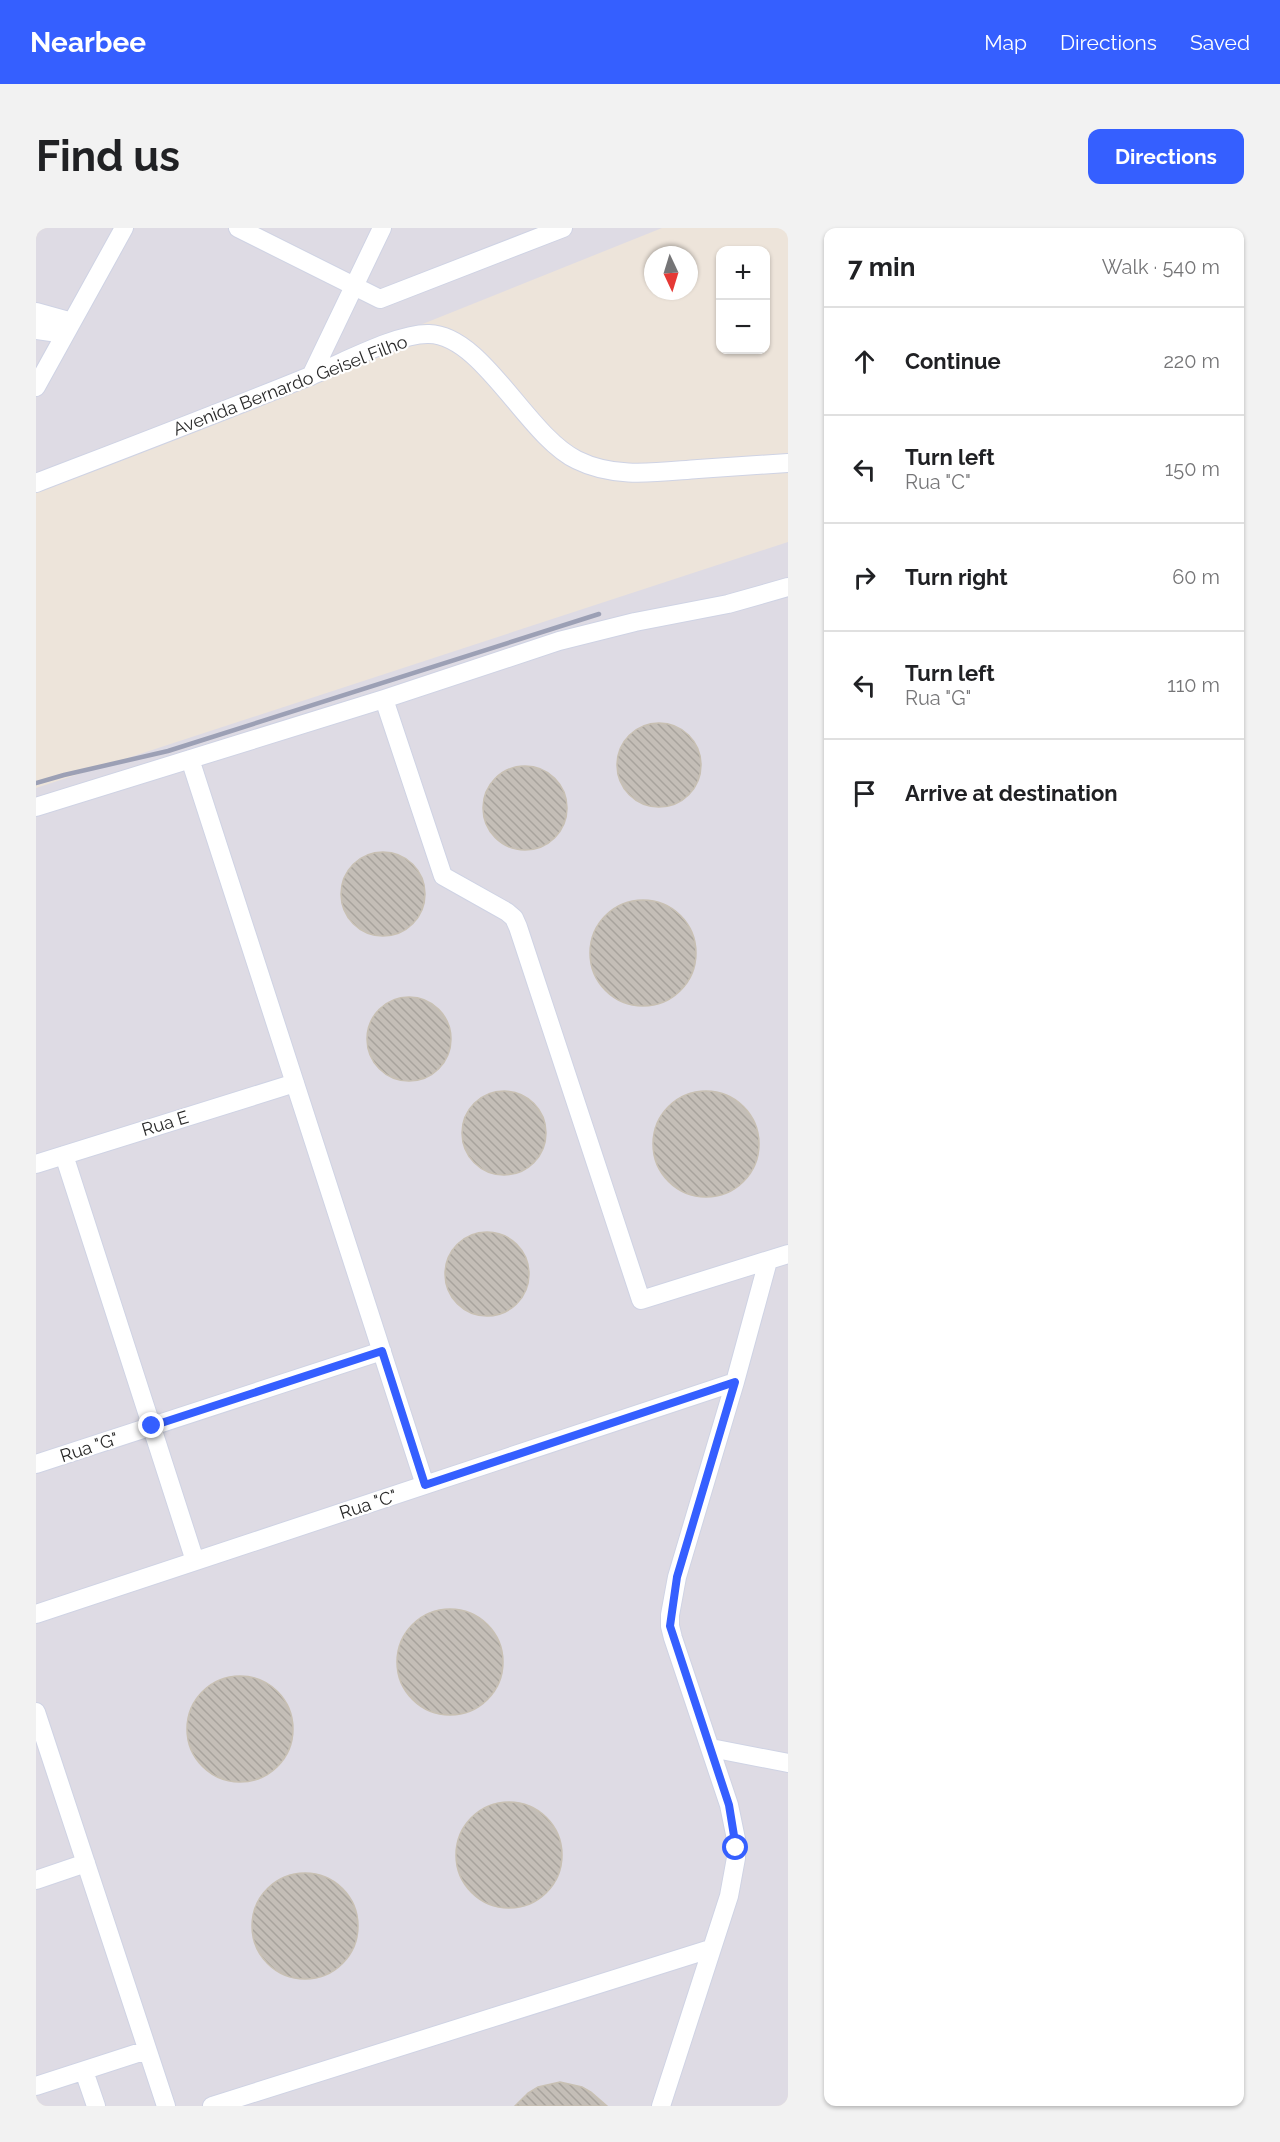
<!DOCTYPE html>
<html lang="en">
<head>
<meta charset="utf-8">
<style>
	:root { --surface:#fff; --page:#f2f2f2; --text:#202124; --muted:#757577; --line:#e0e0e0; --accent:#355fff }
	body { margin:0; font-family:Raleway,sans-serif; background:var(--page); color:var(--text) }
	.controls { position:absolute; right:18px; top:18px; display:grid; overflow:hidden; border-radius:12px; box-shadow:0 2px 4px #0004 }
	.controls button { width:54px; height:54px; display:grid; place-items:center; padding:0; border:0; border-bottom:2px solid var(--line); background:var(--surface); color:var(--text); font:30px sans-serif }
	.compass { position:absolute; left:608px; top:18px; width:54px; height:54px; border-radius:50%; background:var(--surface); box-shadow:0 2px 4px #0004; rotate:176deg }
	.stop { position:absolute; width:18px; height:18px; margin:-14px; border:4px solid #355fff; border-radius:50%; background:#fff }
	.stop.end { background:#355fff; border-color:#fff; box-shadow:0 2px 6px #0008 }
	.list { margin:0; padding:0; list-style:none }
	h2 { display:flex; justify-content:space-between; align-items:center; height:78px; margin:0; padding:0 24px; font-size:26px }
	h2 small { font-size:20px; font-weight:400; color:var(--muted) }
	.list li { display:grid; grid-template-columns:39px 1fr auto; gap:18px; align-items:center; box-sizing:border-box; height:108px; padding:0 24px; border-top:2px solid var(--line) }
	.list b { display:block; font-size:22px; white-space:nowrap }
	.list p { margin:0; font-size:20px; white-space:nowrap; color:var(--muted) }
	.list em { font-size:20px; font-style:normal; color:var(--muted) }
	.icon { flex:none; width:33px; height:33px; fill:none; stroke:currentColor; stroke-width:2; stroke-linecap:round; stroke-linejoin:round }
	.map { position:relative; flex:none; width:752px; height:1878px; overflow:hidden; border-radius:12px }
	header { display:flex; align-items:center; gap:36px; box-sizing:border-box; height:84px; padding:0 30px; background:var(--accent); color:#fff }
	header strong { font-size:28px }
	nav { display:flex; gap:33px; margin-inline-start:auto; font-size:21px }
	.intro { display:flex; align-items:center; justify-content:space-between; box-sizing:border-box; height:144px; padding:0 36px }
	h1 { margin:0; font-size:42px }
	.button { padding:15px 27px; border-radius:12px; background:var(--accent); color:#fff; font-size:21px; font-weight:700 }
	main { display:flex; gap:36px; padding:0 36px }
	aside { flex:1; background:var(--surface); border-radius:12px; box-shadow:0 2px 4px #0004 }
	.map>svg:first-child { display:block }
	.industrial { fill:#dedbe4 }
	.building { fill:url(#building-back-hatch); stroke:#c8c0b3; stroke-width:1.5 }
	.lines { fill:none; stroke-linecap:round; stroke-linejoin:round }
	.minor-casing { stroke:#cfd3e4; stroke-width:20 }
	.minor { stroke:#fff; stroke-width:18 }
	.rail { stroke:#9ca0b5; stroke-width:4.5 }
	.route { stroke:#355fff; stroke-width:8 }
	.labels { text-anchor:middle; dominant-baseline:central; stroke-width:4.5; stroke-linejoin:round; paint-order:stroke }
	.street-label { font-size:18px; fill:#292929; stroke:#fff }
</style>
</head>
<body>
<header>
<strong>Nearbee</strong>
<nav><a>Map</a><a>Directions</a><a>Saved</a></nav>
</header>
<div class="intro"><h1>Find us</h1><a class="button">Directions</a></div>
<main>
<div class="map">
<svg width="752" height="1878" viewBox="0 0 752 1878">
	<defs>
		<pattern id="building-back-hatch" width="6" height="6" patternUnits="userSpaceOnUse" patternTransform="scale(1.5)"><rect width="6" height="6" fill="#c4beb7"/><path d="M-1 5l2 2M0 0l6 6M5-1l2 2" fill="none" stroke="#a8a39d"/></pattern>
	</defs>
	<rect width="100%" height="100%" fill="#ede4da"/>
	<path class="industrial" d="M 0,0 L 626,0 L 0,251 Z
		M 752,314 L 752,1878 L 0,1878 L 0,560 Z"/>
	<path class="building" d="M581 537a42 42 0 1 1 84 0a42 42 0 1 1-84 0Z
		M447 580a42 42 0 1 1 84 0a42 42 0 1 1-84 0Z
		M305 666a42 42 0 1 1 84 0a42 42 0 1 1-84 0Z
		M554 725a53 53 0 1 1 106 0a53 53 0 1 1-106 0Z
		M331 811a42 42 0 1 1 84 0a42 42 0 1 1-84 0Z
		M617 916a53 53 0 1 1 106 0a53 53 0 1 1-106 0Z
		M426 905a42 42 0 1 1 84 0a42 42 0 1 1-84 0Z
		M409 1046a42 42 0 1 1 84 0a42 42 0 1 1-84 0Z
		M361 1434a53 53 0 1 1 106 0a53 53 0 1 1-106 0Z
		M151 1501a53 53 0 1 1 106 0a53 53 0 1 1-106 0Z
		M420 1627a53 53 0 1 1 106 0a53 53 0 1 1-106 0Z
		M216 1698a53 53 0 1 1 106 0a53 53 0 1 1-106 0Z
		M 524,1854 L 546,1859 L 555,1864 L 571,1878 L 479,1878 L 492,1865 L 502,1859 Z"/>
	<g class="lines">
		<defs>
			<path id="minor" d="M 202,0 L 344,71 L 527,0
				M 0,84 L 36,94
				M 0,102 L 29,106
				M 275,148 L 346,0
				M 0,159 L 88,0
				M 0,255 C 91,220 183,185 274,148 C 305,136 361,105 393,106 C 447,107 491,208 541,232 C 579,251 621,244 662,241 C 692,239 722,237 752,235
				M 348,471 L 407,648 L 471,684 L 478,690 L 482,699 L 605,1072 L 752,1026
				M 154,531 L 389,1257
				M 0,579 L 348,471 L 523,413 L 599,394 L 692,376 L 752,359
				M 28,927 L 159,1333
				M 0,936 L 259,855
				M 0,1236 L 346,1123
				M 0,1386 L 699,1154
				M 0,1484 L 130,1878
				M 675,1520 L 752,1535
				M 0,1652 L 50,1635
				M 48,1843 L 60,1878
				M 0,1858 L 111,1822
				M 176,1878 L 674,1721
				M 625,1878 L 693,1668 L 700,1630 L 700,1611 L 693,1577 L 637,1410 L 634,1398 L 634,1387 L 641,1349 L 699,1154 L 732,1033"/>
		</defs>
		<use href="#minor" class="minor-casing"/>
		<use href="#minor" class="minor"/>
		<path class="rail" d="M 0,555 L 28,547 L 132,523 L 563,386"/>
	</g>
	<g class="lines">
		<path class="route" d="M 116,1198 L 346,1123 L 389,1257 L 699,1154 L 641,1349 L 634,1398 L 693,1577 L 700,1620"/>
	</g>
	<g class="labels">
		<g class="street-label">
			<text transform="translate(254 157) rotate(-21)">Avenida Bernardo Geisel Filho</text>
			<text transform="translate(129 895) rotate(-17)">Rua E</text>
			<text transform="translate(53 1219) rotate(-18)">Rua "G"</text>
			<text transform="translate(332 1276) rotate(-18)">Rua "C"</text>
		</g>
	</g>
</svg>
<div class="controls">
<button>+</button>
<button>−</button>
</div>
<svg class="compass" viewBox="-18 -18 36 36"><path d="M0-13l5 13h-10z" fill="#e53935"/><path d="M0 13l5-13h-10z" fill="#757577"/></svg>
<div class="stop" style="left:700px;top:1620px"></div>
<div class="stop end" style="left:116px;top:1198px"></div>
</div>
<aside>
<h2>7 min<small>Walk · 540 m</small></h2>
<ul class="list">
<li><svg class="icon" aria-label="ahead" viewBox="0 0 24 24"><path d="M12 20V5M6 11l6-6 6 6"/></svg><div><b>Continue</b></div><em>220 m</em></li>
<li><svg class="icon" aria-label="left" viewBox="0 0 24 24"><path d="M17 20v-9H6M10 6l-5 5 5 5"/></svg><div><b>Turn left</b><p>Rua &quot;C&quot;</p></div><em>150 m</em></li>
<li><svg class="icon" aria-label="right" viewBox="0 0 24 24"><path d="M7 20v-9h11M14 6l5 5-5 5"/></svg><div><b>Turn right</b></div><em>60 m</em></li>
<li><svg class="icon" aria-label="left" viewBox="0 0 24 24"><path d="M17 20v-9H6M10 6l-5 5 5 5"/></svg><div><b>Turn left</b><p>Rua &quot;G&quot;</p></div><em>110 m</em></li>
<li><svg class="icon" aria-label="arrive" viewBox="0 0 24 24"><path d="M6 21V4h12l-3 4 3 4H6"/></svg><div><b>Arrive at destination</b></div></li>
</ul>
</aside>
</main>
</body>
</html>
